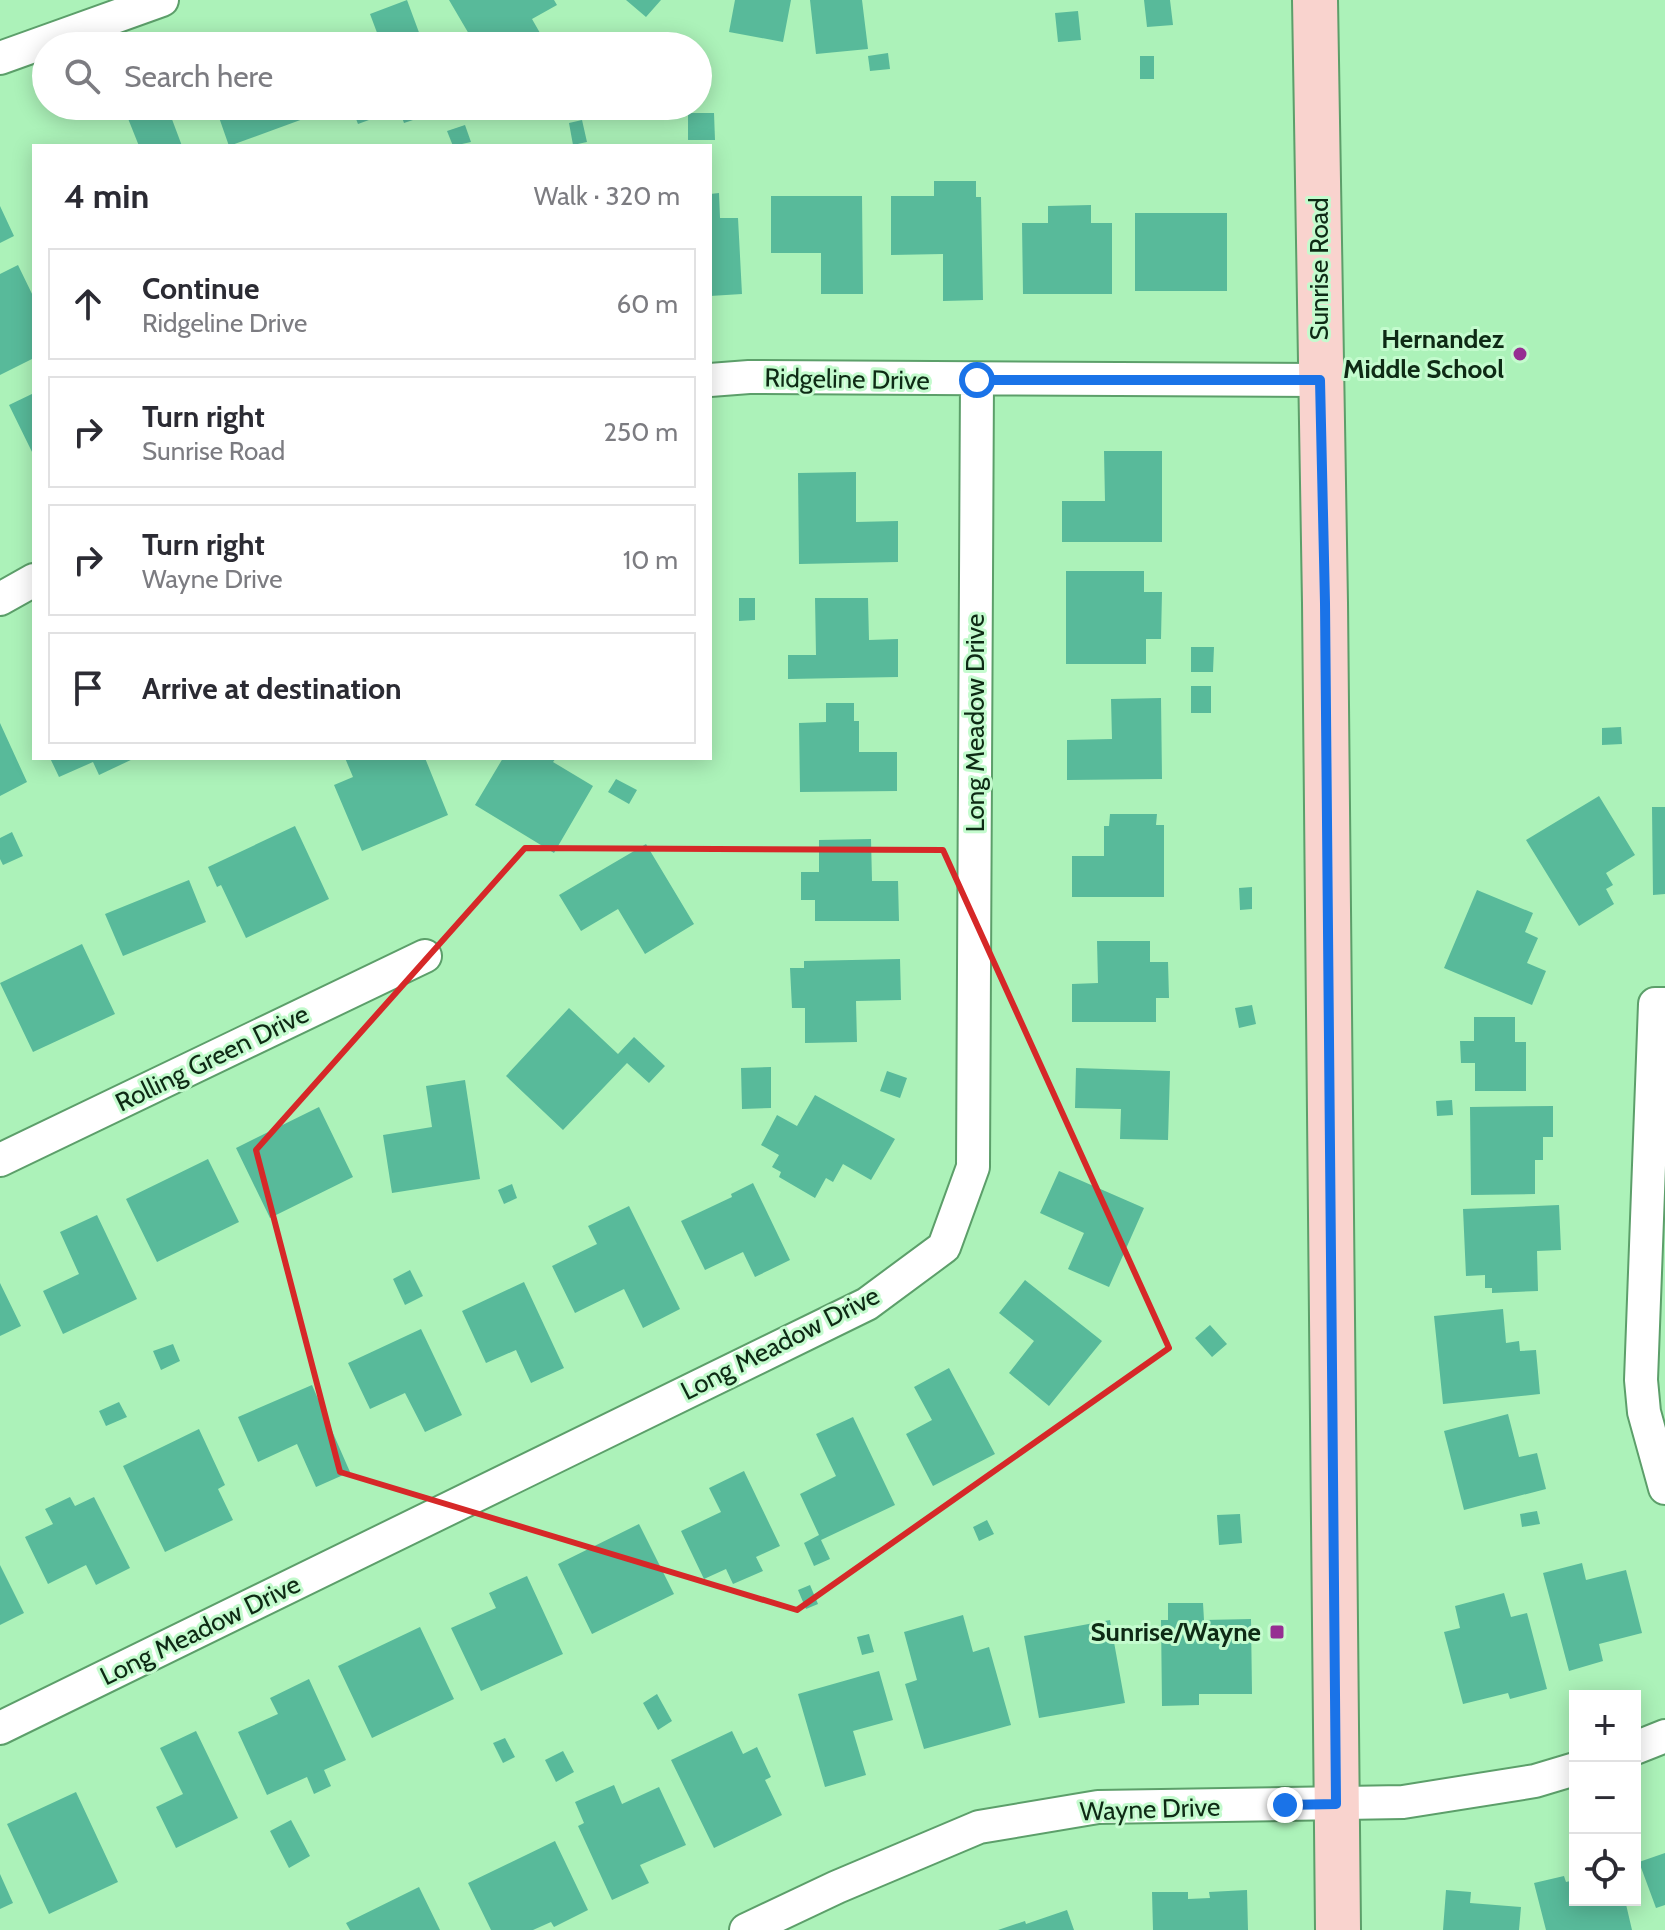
<!DOCTYPE html>
<html lang="en">
<head>
<meta charset="utf-8">
<style>
	:root { --surface:#fff; --page:#f2f2f3; --text:#2b2b33; --muted:#7c7c81; --line:#e1e1e2 }
	body { margin:0; font-family:Cabin,sans-serif; background:var(--page); color:var(--text) }
	.controls { position:absolute; right:24px; bottom:24px; display:grid; overflow:hidden; border-radius:0px; box-shadow:0 4px 20px #0003 }
	.controls button { width:72px; height:72px; display:grid; place-items:center; padding:0; border:0; border-bottom:2px solid var(--line); background:var(--surface); color:var(--text); font:40px sans-serif }
	.stop { position:absolute; width:24px; height:24px; margin:-18px; border:6px solid #1a73e8; border-radius:50%; background:#fff }
	.stop.end { background:#1a73e8; border-color:#fff; box-shadow:0 2px 8px #0008 }
	.list { margin:0; padding:0; list-style:none }
	h2 { display:flex; justify-content:space-between; align-items:center; height:104px; margin:0; padding:0 32px; font-size:34px }
	h2 small { font-size:26px; font-weight:400; color:var(--muted) }
	.list li { display:grid; grid-template-columns:52px 1fr auto; gap:24px; align-items:center; box-sizing:border-box; height:112px; margin:0 16px 16px; padding:0 16px; border:2px solid var(--line); border-radius:0px }
	.list b { display:block; font-size:30px; white-space:nowrap }
	.list p { margin:0; font-size:26px; white-space:nowrap; color:var(--muted) }
	.list em { font-size:26px; font-style:normal; color:var(--muted) }
	.icon { flex:none; width:44px; height:44px; fill:none; stroke:currentColor; stroke-width:2; stroke-linecap:round; stroke-linejoin:round }
	.map { position:relative; flex:none; width:1665px; height:1930px; overflow:hidden }
	.search { position:absolute; background:var(--surface); box-shadow:0 4px 20px #0003; left:32px; top:32px; width:680px; height:88px; display:flex; align-items:center; gap:20px; box-sizing:border-box; padding:0 28px; border-radius:44px; color:var(--muted); font-size:30px }
	.panel { position:absolute; background:var(--surface); box-shadow:0 4px 20px #0003; left:32px; top:144px; width:680px; height:616px; border-radius:0px }
	.map>svg:first-child { display:block }
	.building { fill:#58ba9a }
	.lines { fill:none; stroke-linecap:round; stroke-linejoin:round }
	.minor-casing { stroke:#5c9f6a; stroke-width:36 }
	.secondary-casing { stroke:#5c9f6a; stroke-width:48 }
	.minor { stroke:#fff; stroke-width:32 }
	.secondary { stroke:#f9d3ce; stroke-width:44 }
	.route { stroke:#1a73e8; stroke-width:10 }
	.marked { fill:none; stroke:#d62828; stroke-width:6; stroke-linejoin:round }
	.poi-dot { fill:#962e92; stroke:#c4fbce; stroke-width:3 }
	.labels { text-anchor:middle; dominant-baseline:central; stroke-width:6; stroke-linejoin:round; paint-order:stroke }
	.street-label { font-size:26px; fill:#0e2a15; stroke:#c4fbce }
	.poi-label { font-size:26px; font-weight:bold; fill:#0e2a15; stroke:#c4fbce; text-anchor:end }
</style>
</head>
<body>
<div class="map">
<svg width="1665" height="1930" viewBox="0 0 1665 1930">
	<rect width="100%" height="100%" fill="#acf2b9"/>
	<path class="building" d="M 407,0 L 424,46 L 382,46 L 370,14 Z
		M 449,0 L 554,0 L 557,5 L 532,19 L 544,40 L 534,46 L 503,46 L 499,39 L 487,46 L 476,46 Z
		M 626,0 L 661,0 L 646,17 Z
		M 735,0 L 791,0 L 783,42 L 729,32 Z
		M 810,0 L 862,0 L 868,49 L 816,54 Z
		M 1144,0 L 1170,0 L 1173,25 L 1147,27 Z
		M 1078,11 L 1081,40 L 1058,42 L 1055,13 Z
		M 888,53 L 890,69 L 870,71 L 868,56 Z
		M 1140,56 L 1154,56 L 1154,79 L 1140,79 Z
		M 123,106 L 167,106 L 182,146 L 139,146 Z
		M 215,106 L 310,106 L 314,115 L 229,146 Z
		M 351,106 L 424,106 L 428,115 L 404,123 L 399,109 L 358,124 Z
		M 688,113 L 714,113 L 715,140 L 688,140 Z
		M 582,120 L 587,142 L 573,145 L 569,123 Z
		M 465,125 L 471,142 L 453,146 L 447,131 Z
		M 934,181 L 976,181 L 976,197 L 981,197 L 983,300 L 943,301 L 943,254 L 891,255 L 891,196 L 934,196 Z
		M 719,193 L 720,218 L 738,218 L 742,294 L 710,296 L 710,194 Z
		M 771,196 L 862,196 L 863,294 L 821,294 L 821,253 L 771,253 Z
		M 1091,205 L 1091,223 L 1112,223 L 1112,294 L 1023,294 L 1022,223 L 1048,223 L 1048,206 Z
		M 0,206 L 14,236 L 0,243 Z
		M 1135,213 L 1227,213 L 1227,291 L 1135,291 Z
		M 18,265 L 34,298 L 34,358 L 0,375 L 0,274 Z
		M 34,393 L 34,456 L 9,405 Z
		M 1104,451 L 1162,451 L 1162,542 L 1062,542 L 1062,501 L 1105,501 Z
		M 856,472 L 856,522 L 898,521 L 898,562 L 799,564 L 798,473 Z
		M 1066,571 L 1144,571 L 1144,592 L 1162,592 L 1161,639 L 1146,639 L 1146,664 L 1066,664 Z
		M 739,598 L 755,598 L 755,620 L 739,621 Z
		M 815,598 L 868,598 L 869,640 L 898,639 L 898,677 L 788,679 L 788,655 L 816,655 Z
		M 1191,647 L 1214,647 L 1213,672 L 1191,672 Z
		M 1191,686 L 1211,686 L 1211,713 L 1191,713 Z
		M 1161,698 L 1162,779 L 1067,780 L 1067,740 L 1112,739 L 1111,699 Z
		M 826,703 L 854,703 L 854,721 L 859,721 L 859,752 L 897,752 L 897,791 L 800,792 L 799,723 L 826,722 Z
		M 0,723 L 27,782 L 0,796 Z
		M 1621,727 L 1622,744 L 1602,745 L 1602,728 Z
		M 50,758 L 135,758 L 99,775 L 93,762 L 59,777 Z
		M 345,758 L 425,758 L 448,815 L 362,851 L 334,785 L 353,777 Z
		M 503,758 L 556,758 L 553,762 L 593,786 L 554,853 L 475,805 Z
		M 616,779 L 637,790 L 629,804 L 608,792 Z
		M 1599,796 L 1635,855 L 1606,873 L 1613,885 L 1606,889 L 1614,904 L 1579,926 L 1526,840 Z
		M 1652,807 L 1665,807 L 1665,894 L 1653,895 Z
		M 1110,814 L 1157,814 L 1156,825 L 1164,825 L 1164,897 L 1072,897 L 1072,856 L 1104,856 L 1104,826 L 1109,826 Z
		M 295,826 L 329,899 L 246,938 L 221,885 L 217,887 L 208,867 Z
		M 12,832 L 23,856 L 3,865 L 0,859 L 0,838 Z
		M 871,839 L 872,881 L 898,881 L 899,921 L 815,921 L 815,900 L 801,900 L 801,872 L 819,872 L 819,840 Z
		M 646,844 L 694,924 L 645,954 L 618,909 L 581,931 L 559,895 Z
		M 189,880 L 206,922 L 123,956 L 105,914 Z
		M 1252,887 L 1252,909 L 1240,910 L 1239,888 Z
		M 1477,890 L 1533,913 L 1525,932 L 1538,938 L 1527,963 L 1546,971 L 1532,1005 L 1444,968 Z
		M 1097,941 L 1150,941 L 1150,962 L 1168,962 L 1169,998 L 1156,998 L 1156,1022 L 1072,1022 L 1072,984 L 1098,983 Z
		M 82,944 L 115,1014 L 33,1052 L 0,983 Z
		M 900,959 L 901,1000 L 856,1001 L 857,1042 L 805,1043 L 805,1008 L 792,1008 L 790,968 L 804,968 L 804,961 Z
		M 1252,1005 L 1256,1024 L 1239,1028 L 1235,1008 Z
		M 569,1008 L 618,1054 L 634,1037 L 665,1066 L 649,1083 L 627,1063 L 563,1130 L 506,1076 Z
		M 1474,1017 L 1515,1017 L 1515,1042 L 1526,1042 L 1526,1091 L 1475,1091 L 1475,1063 L 1461,1063 L 1460,1041 L 1474,1041 Z
		M 771,1067 L 771,1108 L 742,1109 L 741,1068 Z
		M 1076,1068 L 1170,1071 L 1168,1140 L 1120,1139 L 1121,1109 L 1075,1108 Z
		M 887,1071 L 907,1078 L 900,1098 L 880,1091 Z
		M 465,1080 L 480,1179 L 392,1193 L 383,1135 L 432,1127 L 426,1086 Z
		M 815,1095 L 895,1139 L 871,1180 L 843,1164 L 833,1182 L 826,1178 L 815,1198 L 779,1177 L 781,1172 L 772,1167 L 779,1155 L 761,1145 L 777,1115 L 797,1126 Z
		M 1452,1100 L 1453,1115 L 1437,1116 L 1436,1101 Z
		M 1553,1106 L 1553,1137 L 1543,1137 L 1543,1160 L 1535,1160 L 1535,1194 L 1471,1195 L 1470,1107 Z
		M 319,1107 L 353,1177 L 270,1218 L 236,1148 Z
		M 208,1159 L 239,1222 L 157,1262 L 126,1199 Z
		M 1059,1171 L 1144,1208 L 1109,1287 L 1068,1269 L 1084,1233 L 1040,1213 Z
		M 753,1183 L 790,1260 L 755,1277 L 743,1252 L 705,1270 L 681,1221 L 732,1197 L 731,1194 Z
		M 512,1184 L 517,1198 L 504,1204 L 498,1190 Z
		M 1559,1205 L 1561,1250 L 1537,1251 L 1538,1291 L 1492,1293 L 1492,1288 L 1485,1288 L 1485,1275 L 1466,1276 L 1463,1209 Z
		M 629,1206 L 680,1309 L 643,1328 L 624,1289 L 575,1313 L 552,1266 L 597,1244 L 588,1226 Z
		M 97,1215 L 137,1299 L 63,1334 L 43,1291 L 79,1274 L 60,1232 Z
		M 410,1270 L 423,1296 L 405,1305 L 393,1279 Z
		M 1025,1280 L 1102,1341 L 1049,1406 L 1009,1373 L 1034,1341 L 999,1313 Z
		M 524,1282 L 564,1368 L 531,1383 L 516,1350 L 486,1363 L 462,1311 Z
		M 0,1283 L 21,1326 L 0,1336 Z
		M 1503,1309 L 1506,1343 L 1519,1341 L 1520,1351 L 1536,1350 L 1540,1394 L 1443,1404 L 1434,1316 Z
		M 1210,1325 L 1227,1344 L 1212,1357 L 1195,1338 Z
		M 421,1329 L 462,1415 L 425,1432 L 405,1393 L 370,1409 L 348,1363 Z
		M 173,1344 L 180,1361 L 161,1370 L 153,1351 Z
		M 949,1368 L 995,1454 L 933,1486 L 906,1434 L 932,1420 L 914,1387 Z
		M 312,1385 L 350,1472 L 316,1487 L 297,1444 L 258,1462 L 238,1417 Z
		M 119,1402 L 127,1417 L 106,1426 L 99,1411 Z
		M 1508,1414 L 1519,1457 L 1537,1453 L 1546,1489 L 1464,1510 L 1444,1431 Z
		M 853,1417 L 895,1505 L 821,1540 L 830,1559 L 814,1566 L 804,1543 L 819,1535 L 800,1494 L 836,1476 L 816,1434 Z
		M 199,1429 L 225,1485 L 218,1489 L 233,1520 L 165,1552 L 123,1466 Z
		M 744,1471 L 780,1546 L 756,1557 L 763,1571 L 733,1584 L 726,1569 L 704,1579 L 681,1531 L 721,1512 L 709,1488 Z
		M 70,1497 L 75,1506 L 94,1497 L 130,1568 L 96,1585 L 86,1565 L 48,1584 L 25,1537 L 53,1524 L 45,1509 Z
		M 1537,1511 L 1540,1524 L 1522,1527 L 1520,1514 Z
		M 1240,1514 L 1242,1543 L 1219,1545 L 1217,1515 Z
		M 987,1520 L 994,1534 L 979,1541 L 973,1527 Z
		M 639,1524 L 674,1594 L 592,1634 L 558,1564 Z
		M 1582,1563 L 1586,1580 L 1626,1570 L 1642,1633 L 1599,1644 L 1603,1661 L 1569,1671 L 1543,1573 Z
		M 0,1565 L 24,1613 L 0,1625 Z
		M 527,1576 L 563,1654 L 481,1691 L 451,1628 L 496,1608 L 489,1593 Z
		M 810,1585 L 818,1604 L 806,1609 L 798,1590 Z
		M 1504,1593 L 1511,1617 L 1527,1613 L 1547,1689 L 1510,1699 L 1508,1693 L 1463,1704 L 1444,1632 L 1460,1628 L 1455,1606 Z
		M 1168,1603 L 1203,1603 L 1204,1620 L 1251,1619 L 1252,1694 L 1199,1694 L 1199,1705 L 1162,1706 L 1161,1620 L 1168,1620 Z
		M 963,1615 L 973,1652 L 989,1647 L 1011,1725 L 924,1749 L 905,1684 L 917,1680 L 904,1632 Z
		M 1110,1620 L 1125,1703 L 1039,1718 L 1024,1636 Z
		M 420,1627 L 454,1699 L 372,1738 L 338,1666 Z
		M 869,1634 L 874,1652 L 862,1655 L 857,1637 Z
		M 879,1671 L 893,1720 L 853,1731 L 866,1775 L 825,1787 L 798,1694 Z
		M 309,1679 L 346,1760 L 324,1770 L 331,1786 L 314,1794 L 307,1777 L 267,1795 L 238,1732 L 278,1714 L 270,1698 Z
		M 657,1694 L 672,1721 L 658,1730 L 643,1703 Z
		M 196,1731 L 238,1818 L 176,1848 L 156,1807 L 183,1794 L 160,1748 Z
		M 732,1731 L 743,1754 L 757,1747 L 771,1777 L 765,1780 L 782,1815 L 714,1848 L 671,1760 Z
		M 505,1738 L 515,1757 L 503,1763 L 493,1743 Z
		M 563,1751 L 574,1772 L 556,1782 L 545,1760 Z
		M 614,1785 L 622,1804 L 659,1787 L 686,1845 L 640,1865 L 649,1883 L 612,1900 L 578,1826 L 584,1823 L 575,1802 Z
		M 76,1792 L 118,1882 L 49,1914 L 7,1824 Z
		M 291,1820 L 310,1856 L 289,1868 L 270,1831 Z
		M 555,1841 L 588,1910 L 554,1927 L 551,1922 L 533,1930 L 491,1930 L 468,1883 Z
		M 1665,1853 L 1665,1905 L 1656,1908 L 1639,1862 Z
		M 0,1874 L 13,1903 L 0,1909 Z
		M 1564,1876 L 1566,1882 L 1575,1880 L 1575,1900 L 1625,1900 L 1632,1930 L 1546,1930 L 1534,1883 Z
		M 419,1887 L 440,1930 L 350,1930 L 346,1923 Z
		M 1247,1890 L 1248,1930 L 1153,1930 L 1152,1892 L 1188,1892 L 1188,1899 L 1210,1898 L 1209,1892 Z
		M 1446,1890 L 1471,1892 L 1470,1903 L 1521,1907 L 1519,1930 L 1443,1930 Z
		M 1067,1910 L 1074,1930 L 998,1930 L 1025,1921 L 1026,1924 Z"/>
	<g class="lines">
		<defs>
			<path id="minor" d="M 0,58 L 162,0
				M 710,380 L 749,377 L 1320,380
				M 0,599 L 34,580
				M 1665,1004 L 1655,1004 L 1641,1380 L 1644,1412 L 1665,1488
				M 0,1160 L 425,956
				M 0,1728 L 867,1304 L 944,1247 L 973,1167 L 977,380
				M 1635,1748 L 1665,1736
				M 746,1930 L 837,1887 L 979,1827 L 1098,1807 L 1403,1802 L 1535,1781 L 1575,1769"/>
			<path id="secondary" d="M 1315,0 L 1325,603 L 1338,1930"/>
		</defs>
		<use href="#minor" class="minor-casing"/>
		<use href="#secondary" class="secondary-casing"/>
		<use href="#minor" class="minor"/>
		<use href="#secondary" class="secondary"/>
	</g>
	<g class="lines">
		<path class="route" d="M 977,380 L 1320,380 L 1325,603 L 1336,1804 L 1285,1805"/>
	</g>
	<path class="marked" d="M 525,848 L 943,850 L 1169,1348 L 797,1610 L 340,1472 L 256,1150 Z"/>
	<g class="poi-dot">
		<circle cx="1520" cy="354" r="8"/>
		<rect x="1269" y="1624" width="16" height="16" rx="4"/>
	</g>
	<g class="labels">
		<g class="street-label">
			<text transform="translate(1319 269) rotate(-90)">Sunrise Road</text>
			<text transform="translate(847 379) rotate(1)">Ridgeline Drive</text>
			<text transform="translate(975 723) rotate(-90)">Long Meadow Drive</text>
			<text transform="translate(212 1058) rotate(-26)">Rolling Green Drive</text>
			<text transform="translate(780 1343) rotate(-27)">Long Meadow Drive</text>
			<text transform="translate(200 1630) rotate(-26)">Long Meadow Drive</text>
			<text transform="translate(1150 1809) rotate(-2)">Wayne Drive</text>
		</g>
		<g class="poi-label">
			<text x="1504" y="339">Hernandez<tspan x="1504" dy="30">Middle School</tspan></text>
			<text x="1261" y="1632">Sunrise/Wayne</text>
		</g>
	</g>
</svg>
<div class="controls">
<button>+</button>
<button>−</button>
<button><svg class="icon" aria-label="locate" viewBox="0 0 24 24"><circle cx="12" cy="12" r="6"/><path d="M12 2v4M12 18v4M2 12h4M18 12h4"/></svg></button>
</div>
<div class="stop" style="left:977px;top:380px"></div>
<div class="stop end" style="left:1285px;top:1805px"></div>
<div class="search"><svg class="icon" aria-label="search" viewBox="0 0 24 24"><circle cx="10" cy="10" r="6"/><path d="M15 15l6 6"/></svg>Search here</div>
<section class="panel">
<h2>4 min<small>Walk · 320 m</small></h2>
<ul class="list">
<li><svg class="icon" aria-label="ahead" viewBox="0 0 24 24"><path d="M12 20V5M6 11l6-6 6 6"/></svg><div><b>Continue</b><p>Ridgeline Drive</p></div><em>60 m</em></li>
<li><svg class="icon" aria-label="right" viewBox="0 0 24 24"><path d="M7 20v-9h11M14 6l5 5-5 5"/></svg><div><b>Turn right</b><p>Sunrise Road</p></div><em>250 m</em></li>
<li><svg class="icon" aria-label="right" viewBox="0 0 24 24"><path d="M7 20v-9h11M14 6l5 5-5 5"/></svg><div><b>Turn right</b><p>Wayne Drive</p></div><em>10 m</em></li>
<li><svg class="icon" aria-label="arrive" viewBox="0 0 24 24"><path d="M6 21V4h12l-3 4 3 4H6"/></svg><div><b>Arrive at destination</b></div></li>
</ul>
</section>
</div>
</body>
</html>
